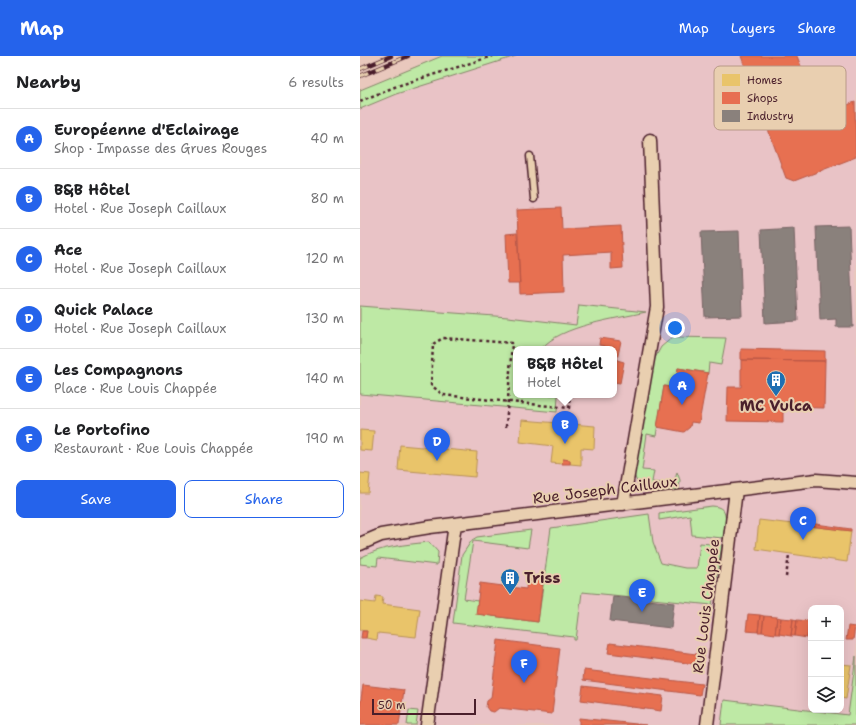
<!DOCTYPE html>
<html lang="en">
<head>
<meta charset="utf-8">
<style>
	:root { --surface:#fff; --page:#f6f6f6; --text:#202124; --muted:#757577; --line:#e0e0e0; --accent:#2563eb }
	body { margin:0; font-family:"Shantell Sans",sans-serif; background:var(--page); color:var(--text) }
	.controls { position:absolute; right:12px; bottom:12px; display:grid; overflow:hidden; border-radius:8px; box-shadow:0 4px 16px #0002 }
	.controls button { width:36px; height:36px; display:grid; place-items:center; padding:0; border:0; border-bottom:1px solid var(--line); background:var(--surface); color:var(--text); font:20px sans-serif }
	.scale { position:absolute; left:12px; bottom:10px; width:104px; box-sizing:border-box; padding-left:4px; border:2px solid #4a1f2b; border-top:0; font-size:11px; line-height:14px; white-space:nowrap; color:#4a1f2b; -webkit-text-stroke:3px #e9cfb0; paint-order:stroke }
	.you { position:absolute; left:315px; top:272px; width:14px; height:14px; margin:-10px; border:3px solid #fff; border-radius:50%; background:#1a73e8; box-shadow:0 0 0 6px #1a73e833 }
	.badge { display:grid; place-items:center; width:26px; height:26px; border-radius:50%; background:var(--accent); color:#fff; font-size:13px; font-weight:700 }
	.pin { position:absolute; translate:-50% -33px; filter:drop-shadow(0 1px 2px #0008) }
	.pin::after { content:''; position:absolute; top:21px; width:14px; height:12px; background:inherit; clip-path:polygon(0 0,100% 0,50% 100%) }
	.popup { position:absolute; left:153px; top:290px; width:104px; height:52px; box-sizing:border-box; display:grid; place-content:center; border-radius:8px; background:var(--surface); filter:drop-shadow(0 1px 3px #0005); font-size:13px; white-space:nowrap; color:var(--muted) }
	.popup b { font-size:15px; color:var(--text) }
	.popup::after { content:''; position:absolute; left:50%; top:100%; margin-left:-8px; border:8px solid transparent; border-top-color:var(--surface) }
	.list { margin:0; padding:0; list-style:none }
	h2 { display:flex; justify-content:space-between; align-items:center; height:52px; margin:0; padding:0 16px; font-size:17px }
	h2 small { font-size:13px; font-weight:400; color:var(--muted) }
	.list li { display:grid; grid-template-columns:26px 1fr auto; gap:12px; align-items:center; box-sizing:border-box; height:60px; padding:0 16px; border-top:1px solid var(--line) }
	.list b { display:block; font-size:15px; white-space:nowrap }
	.list p { margin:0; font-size:13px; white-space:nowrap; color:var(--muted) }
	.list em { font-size:13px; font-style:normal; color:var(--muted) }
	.actions { display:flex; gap:8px; padding:12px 16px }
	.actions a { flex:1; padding:9px 0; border:1px solid var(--accent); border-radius:8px; text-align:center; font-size:14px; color:var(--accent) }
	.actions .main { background:var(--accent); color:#fff }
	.icon { flex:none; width:22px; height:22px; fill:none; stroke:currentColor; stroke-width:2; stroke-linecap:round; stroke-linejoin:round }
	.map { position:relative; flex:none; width:496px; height:669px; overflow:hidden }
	header { display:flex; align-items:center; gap:24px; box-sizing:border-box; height:56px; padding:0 20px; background:var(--accent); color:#fff }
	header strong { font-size:19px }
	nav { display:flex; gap:22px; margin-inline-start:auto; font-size:14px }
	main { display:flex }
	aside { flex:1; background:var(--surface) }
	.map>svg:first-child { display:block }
	.built { fill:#e9c3c6; fill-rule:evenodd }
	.green { fill:#bee9a5; stroke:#848468 }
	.homes { fill:#e9c46a; stroke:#b99257 }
	.shops { fill:#e76f51; stroke:#b85746 }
	.industry { fill:#8a817c; stroke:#776464 }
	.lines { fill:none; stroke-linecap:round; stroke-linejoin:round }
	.service-casing { stroke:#4a1f2b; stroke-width:9 }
	.minor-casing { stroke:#4a1f2b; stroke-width:15 }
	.path { stroke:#4a1f2b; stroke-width:2.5; stroke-dasharray:3 3; stroke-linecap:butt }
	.service { stroke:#e9cfb0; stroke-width:6 }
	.minor { stroke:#e9cfb0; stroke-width:12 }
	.rail-casing { stroke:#4a1f2b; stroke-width:4.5 }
	.rail { stroke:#e9cfb0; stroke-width:3; stroke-dasharray:9; stroke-linecap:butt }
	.labels { text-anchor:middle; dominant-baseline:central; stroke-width:4; stroke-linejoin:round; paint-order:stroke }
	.poi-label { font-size:15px; font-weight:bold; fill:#4a1f2b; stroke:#e9cfb0 }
	.street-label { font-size:15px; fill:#4a1f2b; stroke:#e9cfb0 }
	.key { fill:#e9cfb0; stroke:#b99a88; stroke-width:1 }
	.key-label { font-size:11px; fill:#4a1f2b }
</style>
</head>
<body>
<header>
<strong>Map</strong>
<nav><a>Map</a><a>Layers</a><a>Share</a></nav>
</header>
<main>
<aside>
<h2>Nearby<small>6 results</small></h2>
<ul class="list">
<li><span class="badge">A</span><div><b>Européenne d'Eclairage</b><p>Shop · Impasse des Grues Rouges</p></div><em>40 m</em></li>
<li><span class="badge">B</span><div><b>B&amp;B Hôtel</b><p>Hotel · Rue Joseph Caillaux</p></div><em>80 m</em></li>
<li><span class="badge">C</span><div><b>Ace</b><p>Hotel · Rue Joseph Caillaux</p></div><em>120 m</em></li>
<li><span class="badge">D</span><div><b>Quick Palace</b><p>Hotel · Rue Joseph Caillaux</p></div><em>130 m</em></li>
<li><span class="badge">E</span><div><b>Les Compagnons</b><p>Place · Rue Louis Chappée</p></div><em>140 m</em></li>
<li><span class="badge">F</span><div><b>Le Portofino</b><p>Restaurant · Rue Louis Chappée</p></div><em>190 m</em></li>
</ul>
<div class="actions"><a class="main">Save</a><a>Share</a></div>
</aside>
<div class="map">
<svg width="496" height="669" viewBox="0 0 496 669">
	<rect width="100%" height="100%" fill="#e9c8bd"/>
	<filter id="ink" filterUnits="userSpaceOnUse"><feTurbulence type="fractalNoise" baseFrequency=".025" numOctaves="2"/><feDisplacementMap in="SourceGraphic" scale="8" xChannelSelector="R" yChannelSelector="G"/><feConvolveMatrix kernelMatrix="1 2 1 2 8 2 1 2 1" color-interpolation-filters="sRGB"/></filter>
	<g filter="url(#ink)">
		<path class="built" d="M 156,0 L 496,0 L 496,669 L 0,669 L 0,53 L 36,38 ZM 156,293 L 254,293 L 254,339 L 156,339 ZM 451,552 L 481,552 L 481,654 L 451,654 Z"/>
		<path class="green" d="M 82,0 L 156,0 L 36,38 L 0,53 L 0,34 Z
			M 219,249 L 286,256 C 256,263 201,269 181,293 L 156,293 L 156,339 L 198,339 L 197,356 L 0,338 L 0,250 L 148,261 L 216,269 Z
			M 313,281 L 366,282 L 361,309 L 349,307 L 348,317 L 318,312 L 315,332 L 304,330 L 296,380 L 287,378 L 282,414 L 294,415 L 292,426 L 314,428 L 317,416 L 320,424 L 319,435 L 294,436 L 279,430 L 274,419 L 293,306 L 301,291 Z
			M 352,450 C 371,451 365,468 363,482 L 332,479 L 330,459 L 299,464 L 299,457 Z
			M 289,458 L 293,486 L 301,507 L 325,512 L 337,512 L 340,487 L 362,489 L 352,549 L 222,536 L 216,584 L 214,584 L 214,581 L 93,567 L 102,499 L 112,484 L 117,481 L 171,474 L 168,492 L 113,485 L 104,543 L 118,545 L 117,558 L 178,566 L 191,472 Z
			M 69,486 L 78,496 L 77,509 L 18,502 L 17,510 L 0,508 L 0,502 C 21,490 45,489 69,486 Z
			M 496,600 L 496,669 L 361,669 L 364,644 L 488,659 Z
			M 49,654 L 58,655 L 56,669 L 47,669 Z"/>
		<path class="homes" d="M 162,364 L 235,370 L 234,393 L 221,392 L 221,409 L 210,408 L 210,404 L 203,403 L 202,408 L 191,407 L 193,390 L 160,386 Z
			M 0,374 L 14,375 L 12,395 L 0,394 Z
			M 40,389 L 117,396 L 115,421 L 38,414 Z
			M 0,417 L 10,418 L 8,437 L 0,437 Z
			M 399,464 L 491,475 L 487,506 L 396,493 Z
			M 16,540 L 23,541 L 22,548 L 60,553 L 56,581 L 18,577 L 17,584 L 6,582 L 7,575 L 0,574 L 0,545 L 15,547 Z
			M 481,608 L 491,609 L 486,643 L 481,642 Z"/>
		<path class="shops" d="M 381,0 L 437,0 L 458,54 L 470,49 L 472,55 L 495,46 L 496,101 L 434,125 L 426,122 Z
			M 201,152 L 202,173 L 261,170 L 263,212 L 251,213 L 251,196 L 203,199 L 204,236 L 160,238 L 157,154 Z
			M 157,177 L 160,227 L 148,227 L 146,178 Z
			M 240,282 L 261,285 L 257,304 L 264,306 L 260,327 L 254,326 L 254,293 L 244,293 L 245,290 L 239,289 Z
			M 381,293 L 465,295 L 465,305 L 381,304 Z
			M 381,304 L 465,305 L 464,352 L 423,351 L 423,366 L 367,365 L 368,331 L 381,331 Z
			M 318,312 L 348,317 L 339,367 L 331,366 L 330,371 L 324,376 L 297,371 L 304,330 L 315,332 Z
			M 203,403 L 210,404 L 210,408 L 202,408 Z
			M 449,467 L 491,473 L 491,475 L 449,470 Z
			M 167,522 L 183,524 L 178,566 L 116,558 L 120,527 L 166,533 Z
			M 388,558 L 400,559 L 398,576 L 386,575 Z
			M 400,559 L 404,560 L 402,576 L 398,576 Z
			M 404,560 L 417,561 L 415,578 L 402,576 Z
			M 417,561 L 421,562 L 419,578 L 415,578 Z
			M 421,562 L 433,563 L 431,580 L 419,578 Z
			M 433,563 L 437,564 L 435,580 L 431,580 Z
			M 437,564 L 449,565 L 447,582 L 435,580 Z
			M 449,565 L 451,565 L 451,582 L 447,582 Z
			M 488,570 L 495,571 L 493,584 L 486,584 Z
			M 2,575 L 7,575 L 6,582 L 1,582 Z
			M 138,584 L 200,592 L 192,658 L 139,652 L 134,656 L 129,655 L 126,651 L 127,645 L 131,642 Z
			M 250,587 L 344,599 L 343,609 L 248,597 Z
			M 224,614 L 342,628 L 340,639 L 223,624 Z
			M 3,629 L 44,634 L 39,669 L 0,669 L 0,650 Z
			M 223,630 L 303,640 L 301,655 L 221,644 Z
			M 219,662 L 286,669 L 219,669 Z"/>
		<path class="industry" d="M 489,170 L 493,271 L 476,271 L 476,263 L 460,264 L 456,171 Z
			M 434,172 L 438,265 L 405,267 L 401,174 Z
			M 379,175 L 382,260 L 345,261 L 341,176 Z
			M 253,540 L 314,547 L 311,572 L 250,565 Z"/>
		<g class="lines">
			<defs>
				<path id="service" d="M 170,100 L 174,143"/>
				<path id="minor" d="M 263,448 L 297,251 L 290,84
					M 0,488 L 21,479 L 70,471 L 456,424 L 496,427
					M 67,669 L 95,468
					M 347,669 L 376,434"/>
			</defs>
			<use href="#service" class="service-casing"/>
			<use href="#minor" class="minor-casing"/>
			<path class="path" d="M 0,45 L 37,30 L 133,0
				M 146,371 L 152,287 L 83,282 L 73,288 L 71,329 L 83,339 L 209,352 L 210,339
				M 426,521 L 429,499"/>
			<use href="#service" class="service"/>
			<use href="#minor" class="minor"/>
			<defs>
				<path id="rail" d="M 0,13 L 31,0
					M 0,20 L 48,0"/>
			</defs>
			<use href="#rail" class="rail-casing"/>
			<use href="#rail" class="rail"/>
		</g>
	</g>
	<defs>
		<symbol id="building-pin" viewBox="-11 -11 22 30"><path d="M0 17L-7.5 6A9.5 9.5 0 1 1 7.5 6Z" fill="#1f6fb2" stroke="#e9cfb0"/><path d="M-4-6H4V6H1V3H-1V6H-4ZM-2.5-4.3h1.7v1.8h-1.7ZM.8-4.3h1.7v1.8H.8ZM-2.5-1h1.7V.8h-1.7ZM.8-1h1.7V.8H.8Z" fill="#fff"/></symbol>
	</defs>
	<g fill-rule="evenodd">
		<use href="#building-pin" x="405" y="313" width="22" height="30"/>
		<use href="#building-pin" x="139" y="511" width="22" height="30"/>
	</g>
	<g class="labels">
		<g class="poi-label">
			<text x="416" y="350">MC Vulca</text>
			<text x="164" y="522" text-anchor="start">Triss</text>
		</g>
		<g class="street-label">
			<text transform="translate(245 434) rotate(-7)">Rue Joseph Caillaux</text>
			<text transform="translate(346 550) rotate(-83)">Rue Louis Chappée</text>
		</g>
	</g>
	<rect x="354" y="10" width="132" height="64" rx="6" class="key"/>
	<rect x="362" y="18" width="18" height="12" fill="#e9c46a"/>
	<rect x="362" y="36" width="18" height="12" fill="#e76f51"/>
	<rect x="362" y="54" width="18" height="12" fill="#8a817c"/>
	<g class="key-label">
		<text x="387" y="28">Homes</text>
		<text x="387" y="46">Shops</text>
		<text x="387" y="64">Industry</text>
	</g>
</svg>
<div class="controls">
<button>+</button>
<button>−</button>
<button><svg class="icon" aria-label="layers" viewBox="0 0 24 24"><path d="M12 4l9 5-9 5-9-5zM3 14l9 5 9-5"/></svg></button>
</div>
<div class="scale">50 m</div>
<div class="you"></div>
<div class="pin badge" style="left:322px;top:349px">A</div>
<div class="pin badge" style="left:205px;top:388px">B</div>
<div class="popup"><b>B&amp;B Hôtel</b>Hotel</div>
<div class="pin badge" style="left:443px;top:484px">C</div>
<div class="pin badge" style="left:77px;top:405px">D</div>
<div class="pin badge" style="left:282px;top:556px">E</div>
<div class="pin badge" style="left:164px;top:627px">F</div>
</div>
</main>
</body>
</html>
